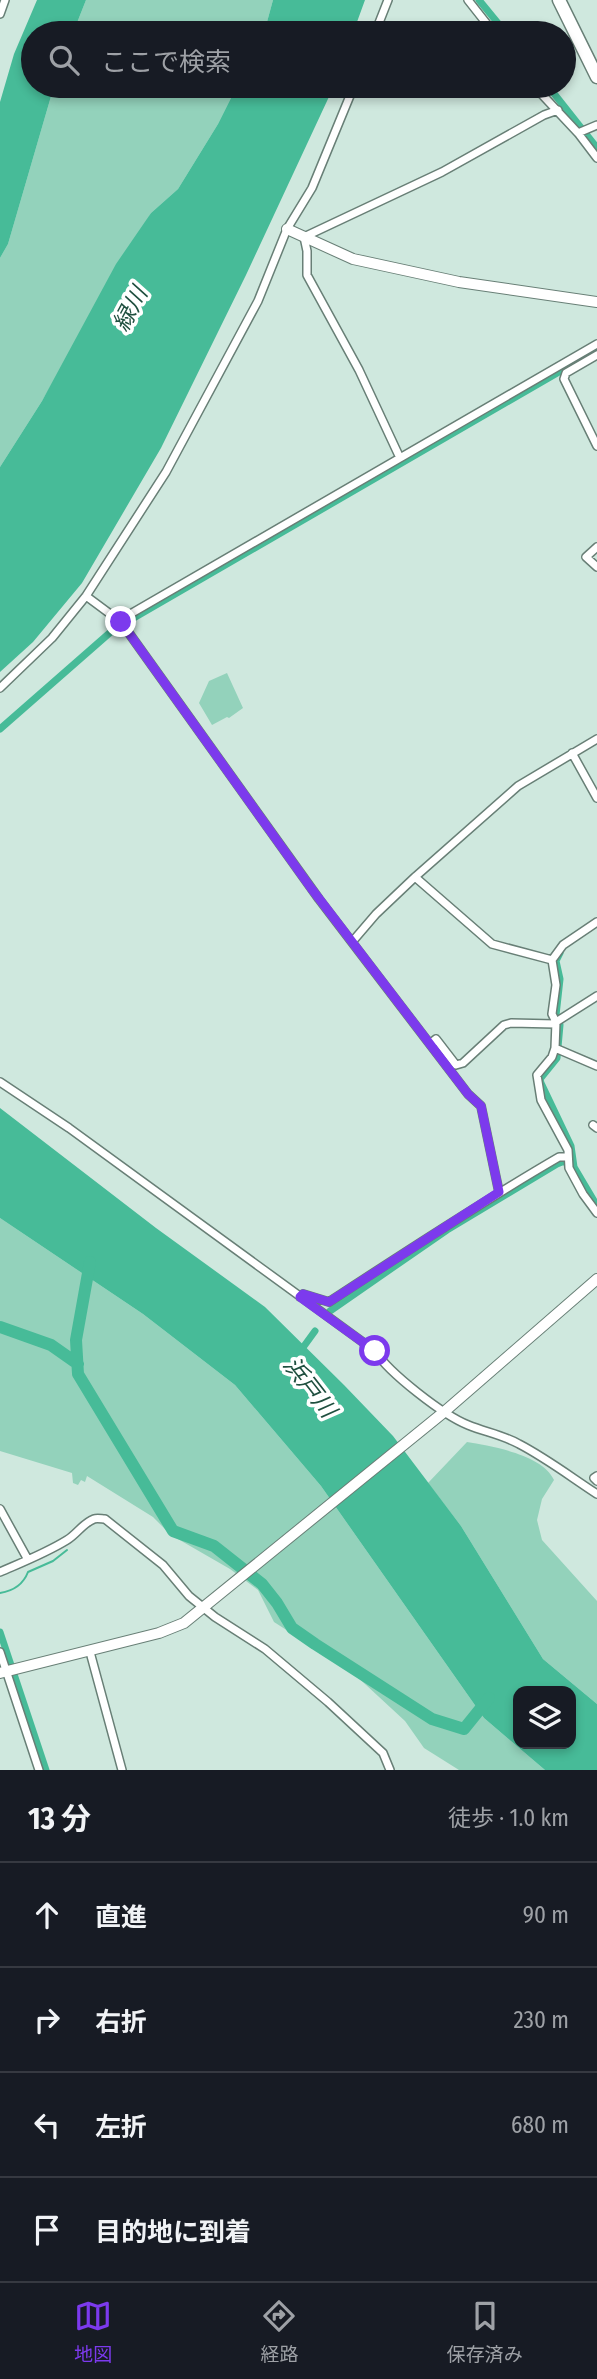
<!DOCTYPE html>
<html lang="ja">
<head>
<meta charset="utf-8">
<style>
	:root { --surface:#171b24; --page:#242831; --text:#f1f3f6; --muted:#9ea1a6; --line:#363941; --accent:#7c3aed }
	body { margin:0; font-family:"Fira Sans Condensed","Noto Sans JP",sans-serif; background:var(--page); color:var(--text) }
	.controls { position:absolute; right:21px; bottom:21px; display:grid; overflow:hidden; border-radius:14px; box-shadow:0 4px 10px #0003 }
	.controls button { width:63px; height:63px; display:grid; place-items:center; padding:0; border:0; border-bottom:2px solid var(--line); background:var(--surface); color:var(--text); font:35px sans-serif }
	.stop { position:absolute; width:21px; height:21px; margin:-16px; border:5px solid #7c3aed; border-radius:50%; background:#fff }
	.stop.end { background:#7c3aed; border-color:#fff; box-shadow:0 2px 7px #0008 }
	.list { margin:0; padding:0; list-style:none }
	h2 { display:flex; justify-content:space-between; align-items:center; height:91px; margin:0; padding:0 28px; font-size:30px }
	h2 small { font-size:23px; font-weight:400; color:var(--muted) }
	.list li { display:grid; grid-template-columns:46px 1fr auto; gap:21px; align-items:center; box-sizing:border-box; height:105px; padding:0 28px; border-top:2px solid var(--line) }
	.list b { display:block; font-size:26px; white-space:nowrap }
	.list em { font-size:23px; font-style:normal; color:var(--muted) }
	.icon { flex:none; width:38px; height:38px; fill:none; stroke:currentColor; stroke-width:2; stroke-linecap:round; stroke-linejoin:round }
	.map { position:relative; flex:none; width:597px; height:1770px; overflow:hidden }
	.search { position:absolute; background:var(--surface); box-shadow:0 4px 10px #0003; left:21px; right:21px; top:21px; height:77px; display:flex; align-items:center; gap:18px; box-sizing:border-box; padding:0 24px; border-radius:38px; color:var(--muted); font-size:26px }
	.sheet { height:511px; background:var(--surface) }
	nav { display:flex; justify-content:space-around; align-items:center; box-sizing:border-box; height:98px; border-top:2px solid var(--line); background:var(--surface); font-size:19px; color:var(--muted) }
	nav a { display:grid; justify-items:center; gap:4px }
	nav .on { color:var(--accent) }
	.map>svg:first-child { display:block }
	.green { fill:#93d2bb }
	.water { fill:#47bb98; fill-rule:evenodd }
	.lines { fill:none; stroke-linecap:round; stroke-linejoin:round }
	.stream { stroke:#47bb98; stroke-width:2 }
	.canal { stroke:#47bb98; stroke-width:7 }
	.river { stroke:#47bb98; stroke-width:12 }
	.street-casing { stroke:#687f76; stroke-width:10 }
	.secondary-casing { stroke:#687f76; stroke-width:12 }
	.highway-casing { stroke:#687f76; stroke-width:15 }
	.street { stroke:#fff; stroke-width:7 }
	.secondary { stroke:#fff; stroke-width:10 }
	.highway { stroke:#fff; stroke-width:12 }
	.route { stroke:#7c3aed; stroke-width:9 }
	.labels { text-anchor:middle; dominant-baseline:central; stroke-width:7; stroke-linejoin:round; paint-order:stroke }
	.water-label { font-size:23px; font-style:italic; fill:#1f4f3f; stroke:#fff }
</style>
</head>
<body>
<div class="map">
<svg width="597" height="1770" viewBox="0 0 597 1770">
	<rect width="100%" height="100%" fill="#cfe8de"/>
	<path class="green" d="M 86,0 L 273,0 L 264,33 L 73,33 Z
		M 54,86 L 237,86 L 218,124 L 178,189 L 151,213 L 42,401 L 0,467 L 0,258 L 8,244 Z
		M 227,673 L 243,708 L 229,718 L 227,717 L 212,725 L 199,703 L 209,681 Z
		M 0,1218 L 143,1314 L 235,1385 L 321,1486 L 484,1718 L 545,1770 L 459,1770 L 424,1748 L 405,1721 L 352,1672 L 274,1622 L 258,1590 L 230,1569 L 171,1535 L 153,1517 L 87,1476 L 85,1482 L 81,1480 L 78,1485 L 73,1483 L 72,1473 L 0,1451 Z
		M 467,1442 C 492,1446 543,1455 554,1480 L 542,1499 L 537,1520 L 542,1540 L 597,1601 L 597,1704 L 543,1659 L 461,1526 L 428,1483 Z"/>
	<path class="water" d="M 37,0 L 86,0 L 73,33 L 33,33 L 33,86 L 54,86 L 8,244 L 0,258 L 0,102 L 14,54 Z
		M 273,0 L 365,0 L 353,33 L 264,33 Z
		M 237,86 L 334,86 L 246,275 L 161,448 L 82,583 L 33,642 L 0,672 L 0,467 L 42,401 L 116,264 L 151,213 L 178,189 L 218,124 Z
		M 0,1108 L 156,1228 L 265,1307 L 344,1385 L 393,1436 L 461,1526 L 543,1659 L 597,1704 L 597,1770 L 545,1770 L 484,1718 L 321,1486 L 235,1385 L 143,1314 L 0,1218 ZM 518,1691 L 571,1691 L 571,1744 L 518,1744 Z"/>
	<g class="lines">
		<path class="stream" d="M 0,1593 C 13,1591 23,1585 28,1572 L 53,1561 L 67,1550"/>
		<path class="canal" d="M 479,0 L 506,33
			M 548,86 L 597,148
			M 0,729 L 113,630 L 597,350
			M 556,1015 L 560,979 L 556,961 L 560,953
			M 560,1025 L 557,1058 L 540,1079 L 541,1083 L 571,1146 L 574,1167 L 597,1206
			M 330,1311 L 447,1230 L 557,1164 L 562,1162 L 573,1162
			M 299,1353 L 315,1331
			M 0,1632 L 46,1770"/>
		<path class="river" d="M 90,1262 L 76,1340 L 78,1374 L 173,1531 L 214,1546 L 262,1584 L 277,1603 L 292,1628 L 315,1644 L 432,1719 L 464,1729 L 489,1698
			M 0,1327 L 51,1345 L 78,1364"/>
		<defs>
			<path id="street" d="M 468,0 L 494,33
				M 0,14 L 5,0
				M 375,33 L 388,0
				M 534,86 L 578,133 L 597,158
				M 578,133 L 597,125
				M 597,355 L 566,373 L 564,379 L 597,446
				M 400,458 L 359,370 L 307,275 L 307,251 L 304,237 L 442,172 L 544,115 L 558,110
				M 597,547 L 586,557 L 597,567
				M 86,596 L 121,622 L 319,899 L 468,1094 L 481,1106 L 499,1192
				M 120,620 L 597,344
				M 0,688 L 52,638 L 86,596 L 166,472 L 258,301 L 287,229 L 312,188 L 354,86
				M 572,753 L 597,798
				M 415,877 L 492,944 L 552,960 L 556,985 L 552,1014 L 556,1022
				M 352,942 L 376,914 L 415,877 L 518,786 L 597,739
				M 552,960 L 563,945 L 597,922
				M 597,996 L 556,1022 L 555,1048 L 552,1057 L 537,1075 L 541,1100 L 568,1150 L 569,1168 L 583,1194 L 597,1213
				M 431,1043 L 436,1039 L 456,1065 L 463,1063 L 504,1025 L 511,1023 L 555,1024
				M 555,1048 L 597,1066
				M 0,1082 L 69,1128 L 375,1351 C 389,1373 443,1415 468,1425 C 485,1432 503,1435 519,1444 C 546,1458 571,1477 597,1494
				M 593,1125 L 597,1128
				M 300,1297 L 303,1294 L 329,1302 C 405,1252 480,1203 559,1157 L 568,1157
				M 597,1476 L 594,1478 L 597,1481
				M 0,1509 L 27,1558
				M 0,1572 C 23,1562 46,1553 67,1540 C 77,1534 83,1523 94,1519 C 97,1518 102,1519 105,1519 L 163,1565 L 189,1596 L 215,1617 L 265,1649 L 328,1702 L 383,1753 L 390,1770
				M 0,1652 L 39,1770
				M 90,1652 L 122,1770"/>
			<path id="secondary" d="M 287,229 L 353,259 L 459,282 L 597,302
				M 0,1673 L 159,1633 L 184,1623 L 444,1412 L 597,1279"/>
			<path id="highway" d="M 559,0 L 597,77"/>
		</defs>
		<use href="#street" class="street-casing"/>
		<use href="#secondary" class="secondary-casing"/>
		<use href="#highway" class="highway-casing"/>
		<use href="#street" class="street"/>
		<use href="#secondary" class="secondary"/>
		<use href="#highway" class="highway"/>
	</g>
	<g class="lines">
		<path class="route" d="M 121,622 L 311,888 L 468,1094 L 481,1106 L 499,1192 L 329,1302 L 303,1294 L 300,1297 L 375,1351"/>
	</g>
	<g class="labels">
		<g class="water-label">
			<text transform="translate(130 309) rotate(-62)">緑川</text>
			<text transform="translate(310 1387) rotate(52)">浜戸川</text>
		</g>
	</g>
</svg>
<div class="controls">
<button><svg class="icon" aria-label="layers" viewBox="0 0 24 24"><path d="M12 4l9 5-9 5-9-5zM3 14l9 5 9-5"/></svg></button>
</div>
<div class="stop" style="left:375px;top:1351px"></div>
<div class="stop end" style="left:121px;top:622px"></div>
<div class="search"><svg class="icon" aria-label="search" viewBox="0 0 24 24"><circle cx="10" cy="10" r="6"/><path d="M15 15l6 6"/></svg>ここで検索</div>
</div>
<section class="sheet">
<h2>13 分<small>徒歩 · 1.0 km</small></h2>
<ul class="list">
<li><svg class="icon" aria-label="ahead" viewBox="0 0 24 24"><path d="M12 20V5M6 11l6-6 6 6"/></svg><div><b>直進</b></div><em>90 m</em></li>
<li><svg class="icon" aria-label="right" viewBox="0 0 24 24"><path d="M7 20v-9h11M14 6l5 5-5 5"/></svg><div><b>右折</b></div><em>230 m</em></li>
<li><svg class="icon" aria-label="left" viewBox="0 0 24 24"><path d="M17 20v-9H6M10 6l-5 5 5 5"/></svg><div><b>左折</b></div><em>680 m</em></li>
<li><svg class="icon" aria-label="arrive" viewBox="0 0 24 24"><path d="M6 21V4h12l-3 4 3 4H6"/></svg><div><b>目的地に到着</b></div></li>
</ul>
</section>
<nav>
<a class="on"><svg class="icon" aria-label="map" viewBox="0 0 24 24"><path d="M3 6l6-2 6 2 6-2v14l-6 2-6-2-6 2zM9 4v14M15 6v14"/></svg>地図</a>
<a><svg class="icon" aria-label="directions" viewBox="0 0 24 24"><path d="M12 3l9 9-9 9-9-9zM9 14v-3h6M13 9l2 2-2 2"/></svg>経路</a>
<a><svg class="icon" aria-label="saved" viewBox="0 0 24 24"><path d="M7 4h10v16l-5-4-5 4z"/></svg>保存済み</a>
</nav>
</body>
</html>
